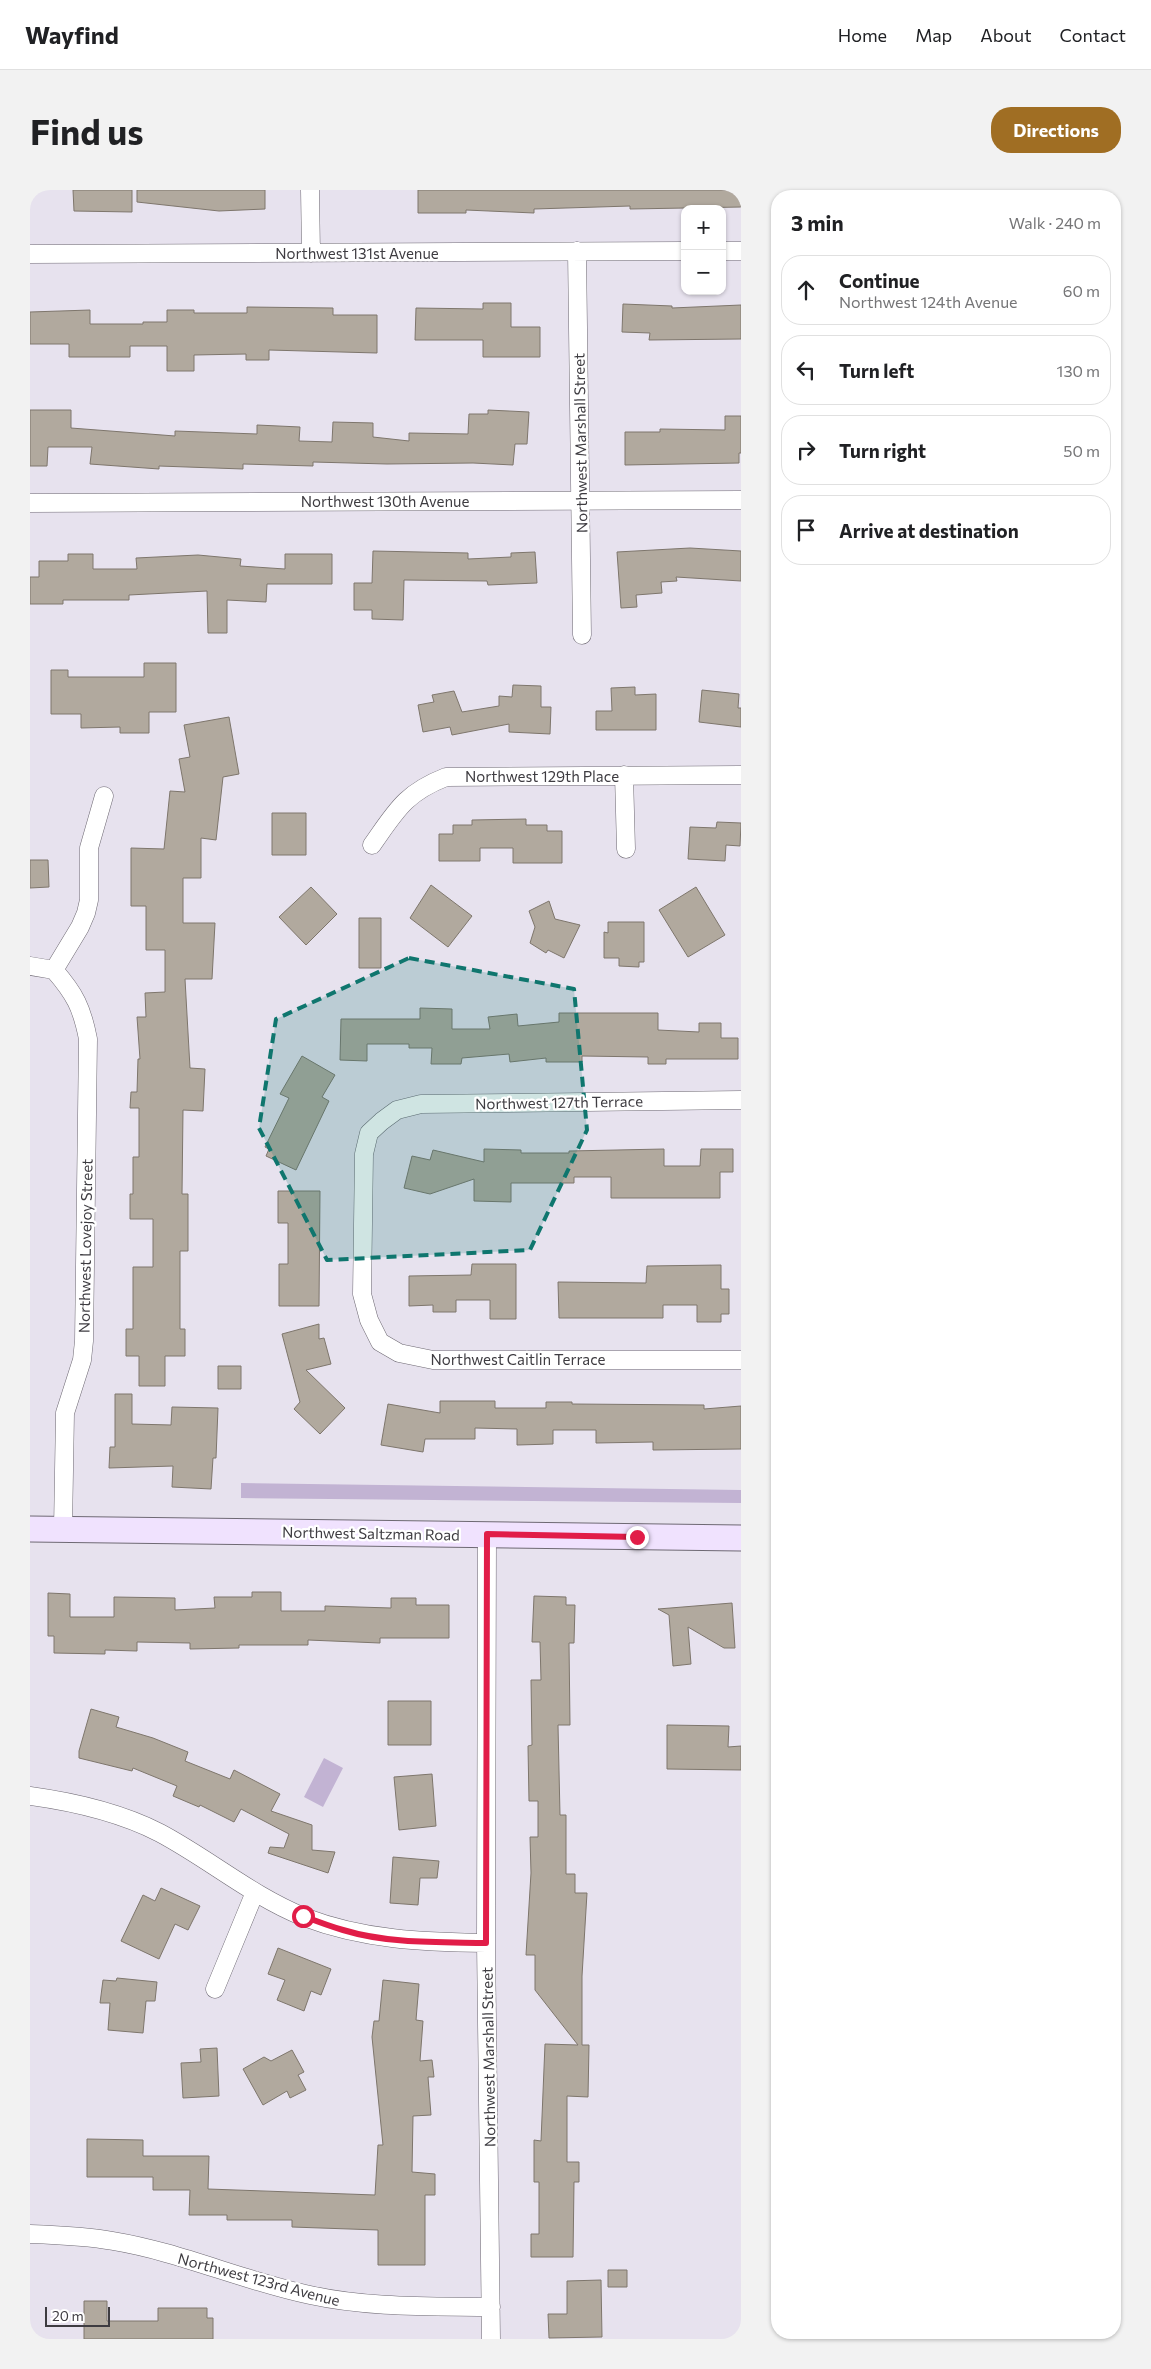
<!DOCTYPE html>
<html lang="en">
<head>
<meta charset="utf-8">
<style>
	:root { --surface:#fff; --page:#f2f2f2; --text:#202124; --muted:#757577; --line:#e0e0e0; --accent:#a06e23 }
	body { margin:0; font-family:Commissioner,sans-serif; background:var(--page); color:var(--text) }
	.controls { position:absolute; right:15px; top:15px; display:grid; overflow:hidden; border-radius:10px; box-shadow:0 1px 4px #0004 }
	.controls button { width:45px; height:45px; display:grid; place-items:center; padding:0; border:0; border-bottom:1px solid var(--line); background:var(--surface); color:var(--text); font:25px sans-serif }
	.scale { position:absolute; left:15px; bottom:12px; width:65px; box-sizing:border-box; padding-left:5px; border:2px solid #3e3c41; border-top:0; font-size:14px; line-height:18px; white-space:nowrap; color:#3e3c41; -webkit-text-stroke:4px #fff; paint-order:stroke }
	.stop { position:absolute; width:15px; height:15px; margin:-11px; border:4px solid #e11d48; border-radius:50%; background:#fff }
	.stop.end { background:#e11d48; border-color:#fff; box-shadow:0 1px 5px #0008 }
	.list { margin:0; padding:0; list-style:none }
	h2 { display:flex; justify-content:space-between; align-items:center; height:65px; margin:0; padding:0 20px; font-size:21px }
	h2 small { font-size:16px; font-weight:400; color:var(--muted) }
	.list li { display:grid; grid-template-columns:32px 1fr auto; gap:15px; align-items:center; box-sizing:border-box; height:70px; margin:0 10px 10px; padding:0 10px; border:1px solid var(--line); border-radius:20px }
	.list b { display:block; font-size:19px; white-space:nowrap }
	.list p { margin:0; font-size:16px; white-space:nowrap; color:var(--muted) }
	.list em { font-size:16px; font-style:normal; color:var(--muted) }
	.icon { flex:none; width:28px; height:28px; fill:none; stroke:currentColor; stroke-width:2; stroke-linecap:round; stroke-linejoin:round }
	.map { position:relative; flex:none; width:711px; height:2149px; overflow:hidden; border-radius:20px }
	header { display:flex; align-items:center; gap:30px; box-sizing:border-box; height:70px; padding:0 25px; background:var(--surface); border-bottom:1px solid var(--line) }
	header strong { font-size:24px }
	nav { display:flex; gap:28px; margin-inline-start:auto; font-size:18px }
	.intro { display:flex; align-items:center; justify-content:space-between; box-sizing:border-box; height:120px; padding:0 30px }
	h1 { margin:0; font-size:35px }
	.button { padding:12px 22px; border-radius:20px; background:var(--accent); color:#fff; font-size:18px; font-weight:700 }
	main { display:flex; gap:30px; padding:0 30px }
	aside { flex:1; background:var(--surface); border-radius:20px; box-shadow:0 1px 4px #0004 }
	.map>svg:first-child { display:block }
	.green { fill:#c2b3d3 }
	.building { fill:#b1a99e; stroke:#7e766c }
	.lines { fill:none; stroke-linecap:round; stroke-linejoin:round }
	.street-casing { stroke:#6e6973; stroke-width:19 }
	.secondary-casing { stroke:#6e6973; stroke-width:27 }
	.street { stroke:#fff; stroke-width:18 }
	.secondary { stroke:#f0e2fe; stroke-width:25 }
	.route { stroke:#e11d48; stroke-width:6 }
	.marked { fill:#0f766e; fill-opacity:0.2; stroke:#0f766e; stroke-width:4; stroke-dasharray:10 6; stroke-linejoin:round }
	.labels { text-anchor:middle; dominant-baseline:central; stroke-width:4.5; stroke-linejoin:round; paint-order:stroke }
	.street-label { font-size:15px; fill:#3e3c41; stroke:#fff }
</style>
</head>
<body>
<header>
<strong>Wayfind</strong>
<nav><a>Home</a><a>Map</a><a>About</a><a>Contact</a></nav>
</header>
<div class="intro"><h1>Find us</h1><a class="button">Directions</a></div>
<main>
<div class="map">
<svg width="711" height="2149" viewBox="0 0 711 2149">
	<rect width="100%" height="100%" fill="#e7e2ee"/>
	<path class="green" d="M 211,1293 L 711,1300 L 711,1313 L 211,1308 Z
		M 294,1568 L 313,1578 L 293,1617 L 274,1607 Z"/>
	<path class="building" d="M 43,0 L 102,0 L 102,22 L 44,21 Z
		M 107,0 L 235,0 L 235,19 L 189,21 L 107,12 Z
		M 388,0 L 711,0 L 711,17 L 600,19 L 600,16 L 504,19 L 504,23 L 436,20 L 436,23 L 388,23 Z
		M 453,113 L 481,113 L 481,137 L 510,137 L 510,167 L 453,167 L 453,150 L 385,150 L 386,118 L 453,119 Z
		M 593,114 L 642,116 L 642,118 L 711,115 L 711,149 L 619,150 L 620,143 L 592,142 Z
		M 217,117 L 303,118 L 303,125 L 347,125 L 347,163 L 239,160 L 239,170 L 216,170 L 216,164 L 164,165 L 164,181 L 137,181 L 137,156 L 100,156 L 100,167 L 39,167 L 39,154 L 0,154 L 0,122 L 60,120 L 60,134 L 113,134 L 113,132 L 137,132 L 137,120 L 164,120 L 164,123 L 217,123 Z
		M 0,220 L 41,220 L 41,238 L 145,246 L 145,241 L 227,244 L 227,235 L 270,237 L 269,251 L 302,252 L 303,232 L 343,233 L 343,247 L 379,251 L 379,243 L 438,244 L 439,224 L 458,224 L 458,220 L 499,222 L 497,254 L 485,254 L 483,275 L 443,273 L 357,274 L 283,272 L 283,276 L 213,274 L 213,279 L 129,276 L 129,279 L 60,274 L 62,257 L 18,257 L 17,276 L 0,276 Z
		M 695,226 L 711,226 L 711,263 L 709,263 L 709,273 L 595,275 L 595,242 L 630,242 L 630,239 L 695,240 Z
		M 660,358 L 711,361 L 711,391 L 646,387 L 647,391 L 631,392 L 632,403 L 606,405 L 607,417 L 591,418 L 587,362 Z
		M 343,361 L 438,363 L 438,369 L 481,367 L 481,363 L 505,362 L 507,393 L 458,395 L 457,391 L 374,390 L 373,430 L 342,429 L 342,420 L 324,420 L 324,393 L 342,393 Z
		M 38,364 L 63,364 L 63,379 L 107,379 L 106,368 L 168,365 L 211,369 L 210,376 L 255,379 L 255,364 L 302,364 L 302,394 L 237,394 L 236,412 L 197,410 L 197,443 L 178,443 L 177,401 L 99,405 L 99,410 L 33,410 L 33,414 L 0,414 L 0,387 L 9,387 L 9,371 L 38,371 Z
		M 114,473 L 146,473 L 146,522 L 119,522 L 119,543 L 90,543 L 90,537 L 51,538 L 51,524 L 21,524 L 21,480 L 38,480 L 38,487 L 114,487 Z
		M 483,495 L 511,496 L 511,517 L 521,517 L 520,544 L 479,542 L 479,534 L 422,545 L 420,537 L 393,542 L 388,515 L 404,512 L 402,505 L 424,501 L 432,522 L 469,516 L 469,506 L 482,507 Z
		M 605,497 L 605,505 L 626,504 L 626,540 L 566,540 L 566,521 L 582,521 L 581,498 Z
		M 672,500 L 709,504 L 708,518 L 711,518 L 711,537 L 669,532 Z
		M 199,527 L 209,584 L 193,587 L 186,650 L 171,648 L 171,688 L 153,688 L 153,733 L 185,733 L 182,789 L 155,789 L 160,878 L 175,879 L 173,921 L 153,920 L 152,1004 L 158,1004 L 158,1061 L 150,1061 L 150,1139 L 155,1139 L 155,1166 L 135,1166 L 135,1196 L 109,1196 L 109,1166 L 96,1166 L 96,1139 L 103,1139 L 103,1077 L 123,1077 L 123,1029 L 100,1029 L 100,1004 L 103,1004 L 103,967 L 109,967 L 109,918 L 100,918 L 101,902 L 107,902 L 108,869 L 110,869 L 107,827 L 116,827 L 115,803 L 135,802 L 135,760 L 116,760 L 116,716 L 101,716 L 101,658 L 134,659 L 140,601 L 155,602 L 149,569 L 160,567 L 154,535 Z
		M 242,623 L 276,623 L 276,665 L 242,665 Z
		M 496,629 L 496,635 L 517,635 L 517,641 L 532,641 L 532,673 L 483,673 L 483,658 L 450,658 L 450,671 L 409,671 L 409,644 L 423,644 L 423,635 L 442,635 L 442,630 Z
		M 687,632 L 711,633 L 710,656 L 696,655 L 695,671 L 658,669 L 660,637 L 686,638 Z
		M 0,670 L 18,670 L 19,697 L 0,698 Z
		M 401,695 L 442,726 L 418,757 L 380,728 Z
		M 281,697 L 307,724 L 276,755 L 249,727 Z
		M 666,697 L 695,745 L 658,767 L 629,720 Z
		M 519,711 L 525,729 L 550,735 L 534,768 L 518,760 L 516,763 L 500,753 L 505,737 L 499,721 Z
		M 329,728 L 351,728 L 351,778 L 329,778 Z
		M 578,732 L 614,732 L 614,772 L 609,772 L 609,777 L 589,776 L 589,768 L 574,768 L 574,742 L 578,743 Z
		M 390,818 L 422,819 L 422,839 L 460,839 L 458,827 L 487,824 L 488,836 L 529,832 L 529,823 L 628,823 L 628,840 L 669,842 L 669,833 L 691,833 L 691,848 L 708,848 L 708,869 L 636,869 L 636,874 L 618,874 L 618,867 L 552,866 L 552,872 L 516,872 L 516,868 L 480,872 L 479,864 L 432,868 L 431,874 L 401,874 L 402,858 L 379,858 L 379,854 L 337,854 L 337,871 L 310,870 L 311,829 L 390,829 Z
		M 272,866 L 305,885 L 292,907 L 299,911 L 266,980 L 236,966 L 239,959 L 235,957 L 259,908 L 250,904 Z
		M 454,959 L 491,960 L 491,963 L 539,963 L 539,961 L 634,959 L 634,976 L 670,976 L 671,959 L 703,959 L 703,982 L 690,982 L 690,1008 L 581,1008 L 581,987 L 544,987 L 544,993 L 481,993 L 481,1012 L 444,1011 L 444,989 L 400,1004 L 374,998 L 382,966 L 400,970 L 403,960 L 454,972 Z
		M 248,1001 L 290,1001 L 289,1116 L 249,1116 L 249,1074 L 258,1074 L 258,1033 L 248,1033 Z
		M 442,1074 L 486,1074 L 486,1129 L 460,1129 L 460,1110 L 426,1110 L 426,1122 L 403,1122 L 403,1115 L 379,1116 L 379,1086 L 441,1085 Z
		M 691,1075 L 691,1099 L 699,1099 L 699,1124 L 691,1124 L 691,1132 L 667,1132 L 667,1115 L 633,1115 L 633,1128 L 529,1128 L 528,1092 L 616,1093 L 617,1076 Z
		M 289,1134 L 289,1149 L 294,1148 L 301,1174 L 276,1180 L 315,1218 L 290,1244 L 264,1219 L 270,1212 L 252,1144 Z
		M 188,1176 L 211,1176 L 211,1199 L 188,1199 Z
		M 85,1204 L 102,1204 L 102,1234 L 141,1235 L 142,1217 L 188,1218 L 186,1268 L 183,1268 L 181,1299 L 142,1297 L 143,1276 L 79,1278 L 80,1257 L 85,1257 Z
		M 410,1211 L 465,1211 L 465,1218 L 516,1218 L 516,1212 L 542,1212 L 542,1214 L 674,1215 L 674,1219 L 711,1216 L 711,1259 L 623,1260 L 623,1252 L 566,1253 L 566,1240 L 523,1240 L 523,1254 L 487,1255 L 487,1239 L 445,1238 L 445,1249 L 395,1249 L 393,1262 L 351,1255 L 358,1214 L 410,1223 Z
		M 222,1402 L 251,1402 L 251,1421 L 295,1421 L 295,1416 L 361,1418 L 361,1408 L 386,1408 L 386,1415 L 419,1415 L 419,1448 L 350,1448 L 350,1453 L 278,1450 L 278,1455 L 209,1455 L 209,1458 L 160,1459 L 160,1453 L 107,1452 L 107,1461 L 75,1460 L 75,1464 L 24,1463 L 24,1446 L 18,1446 L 18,1403 L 40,1404 L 40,1427 L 84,1427 L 84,1407 L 145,1408 L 145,1420 L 185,1418 L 184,1407 L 222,1407 Z
		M 504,1406 L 536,1407 L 536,1415 L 545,1415 L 544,1453 L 539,1453 L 540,1535 L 528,1535 L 530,1625 L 536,1625 L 536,1684 L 545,1684 L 545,1703 L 557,1703 L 552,1786 L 552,1855 L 559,1855 L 558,1907 L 537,1906 L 537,1972 L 549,1972 L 549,1992 L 544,1992 L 543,2067 L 501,2067 L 501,2044 L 509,2044 L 509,1992 L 504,1992 L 504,1950 L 511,1951 L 515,1854 L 548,1855 L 505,1800 L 505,1765 L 496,1765 L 501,1683 L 500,1647 L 508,1647 L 508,1611 L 499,1611 L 498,1556 L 502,1555 L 501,1490 L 511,1490 L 510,1452 L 502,1452 Z
		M 702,1413 L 705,1458 L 694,1458 L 658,1437 L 661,1474 L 643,1476 L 639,1425 L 628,1419 Z
		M 358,1511 L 401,1511 L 401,1555 L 358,1555 Z
		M 61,1519 L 89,1527 L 86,1537 L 123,1548 L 158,1562 L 155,1571 L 200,1589 L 204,1580 L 250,1604 L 241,1621 L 282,1635 L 282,1660 L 305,1662 L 298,1683 L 238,1663 L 240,1657 L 254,1658 L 259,1644 L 211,1619 L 204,1632 L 170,1615 L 169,1617 L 143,1606 L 147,1596 L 103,1578 L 102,1581 L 49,1568 L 49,1561 Z
		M 637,1535 L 699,1536 L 698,1557 L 711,1556 L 711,1580 L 637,1579 Z
		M 402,1584 L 406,1636 L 369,1640 L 364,1587 Z
		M 363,1667 L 409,1671 L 407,1688 L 390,1688 L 388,1715 L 360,1713 Z
		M 131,1698 L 170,1716 L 158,1740 L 145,1734 L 129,1769 L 91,1751 L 113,1705 L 125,1711 Z
		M 248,1758 L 301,1779 L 291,1805 L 281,1801 L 274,1821 L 247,1810 L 255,1790 L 238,1784 Z
		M 87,1788 L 127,1792 L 125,1811 L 116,1811 L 113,1843 L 78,1840 L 80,1813 L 70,1813 L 73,1790 L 86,1791 Z
		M 353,1790 L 389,1794 L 386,1830 L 393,1831 L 390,1871 L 402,1870 L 404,1887 L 398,1887 L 401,1925 L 383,1926 L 382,1982 L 405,1984 L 405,2005 L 395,2005 L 395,2075 L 348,2075 L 348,2040 L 262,2037 L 262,2030 L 197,2030 L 197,2025 L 159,2025 L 160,2000 L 123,2000 L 123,1987 L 57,1987 L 57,1949 L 113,1950 L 113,1966 L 179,1966 L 178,1999 L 345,2005 L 348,1955 L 353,1955 L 342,1847 L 344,1831 L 349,1831 Z
		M 187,1858 L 189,1906 L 153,1908 L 151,1873 L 171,1872 L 170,1859 Z
		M 262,1860 L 274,1882 L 268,1885 L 276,1900 L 260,1908 L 257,1901 L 233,1915 L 213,1879 L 234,1867 L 241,1871 Z
		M 578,2080 L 597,2080 L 597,2097 L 578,2097 Z
		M 571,2090 L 572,2147 L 519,2148 L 518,2124 L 537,2124 L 537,2091 Z
		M 54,2111 L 77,2111 L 77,2131 L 128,2131 L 128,2118 L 177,2118 L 177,2128 L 183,2128 L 183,2149 L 54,2149 Z"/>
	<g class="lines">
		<defs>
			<path id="street" d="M 280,0 L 281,63
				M 547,61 L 552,445
				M 692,61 L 711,61
				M 0,64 L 655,61
				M 0,313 L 711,310
				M 594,585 L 596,659
				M 342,655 C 366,621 375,603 416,587 L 711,585
				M 0,776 L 24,780
				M 24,780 C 45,804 52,818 58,849 L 54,1151 L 52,1170 L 35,1223 L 33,1339
				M 24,780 L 50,737 L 56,723 L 59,710 L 59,658 L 74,606
				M 711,910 L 391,914 L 367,920 L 352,931 L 339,943 L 334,964 L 332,1104 L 339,1130 L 350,1152 L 369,1163 L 403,1170 L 711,1170
				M 457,1344 L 456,1753 L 461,2149
				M 0,1606 C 44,1612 91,1623 130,1643 C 179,1669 222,1706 274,1727 C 334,1750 393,1752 456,1753
				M 185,1799 L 225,1702
				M 0,2044 C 28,2045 56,2046 83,2051 C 150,2062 213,2091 280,2105 C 339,2118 400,2116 461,2117"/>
			<path id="secondary" d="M 0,1339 L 711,1348"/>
		</defs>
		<use href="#street" class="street-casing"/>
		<use href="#secondary" class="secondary-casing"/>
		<use href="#street" class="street"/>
		<use href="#secondary" class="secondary"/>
	</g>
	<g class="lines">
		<path class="route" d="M 273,1726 C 286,1731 299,1736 313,1740 C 359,1754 409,1752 456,1753 L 457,1344 L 607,1347"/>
	</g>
	<path class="marked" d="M 379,768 L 544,799 L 557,940 L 500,1060 L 297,1070 L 229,938 L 246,829 Z"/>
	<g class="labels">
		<g class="street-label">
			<text x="327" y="63">Northwest 131st Avenue</text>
			<text transform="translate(550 253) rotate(-91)">Northwest Marshall Street</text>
			<text x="355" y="311">Northwest 130th Avenue</text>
			<text x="512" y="586">Northwest 129th Place</text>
			<text transform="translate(529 912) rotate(-1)">Northwest 127th Terrace</text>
			<text transform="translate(55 1056) rotate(-89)">Northwest Lovejoy Street</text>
			<text x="488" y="1169">Northwest Caitlin Terrace</text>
			<text transform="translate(341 1343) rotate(1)">Northwest Saltzman Road</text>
			<text transform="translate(458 1867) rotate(-91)">Northwest Marshall Street</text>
			<text transform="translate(229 2089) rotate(15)">Northwest 123rd Avenue</text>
		</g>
	</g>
</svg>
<div class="controls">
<button>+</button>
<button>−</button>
</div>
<div class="scale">20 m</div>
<div class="stop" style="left:273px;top:1726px"></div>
<div class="stop end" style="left:607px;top:1347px"></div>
</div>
<aside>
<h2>3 min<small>Walk · 240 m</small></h2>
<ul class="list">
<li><svg class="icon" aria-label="ahead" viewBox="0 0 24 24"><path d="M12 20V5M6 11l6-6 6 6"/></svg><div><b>Continue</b><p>Northwest 124th Avenue</p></div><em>60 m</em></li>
<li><svg class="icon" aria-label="left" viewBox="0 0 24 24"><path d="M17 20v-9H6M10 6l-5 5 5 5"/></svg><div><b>Turn left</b></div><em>130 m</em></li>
<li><svg class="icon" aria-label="right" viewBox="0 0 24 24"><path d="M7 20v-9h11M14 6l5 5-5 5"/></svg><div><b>Turn right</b></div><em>50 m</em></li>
<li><svg class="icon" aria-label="arrive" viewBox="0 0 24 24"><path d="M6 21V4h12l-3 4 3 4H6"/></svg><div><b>Arrive at destination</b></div></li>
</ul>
</aside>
</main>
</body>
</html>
